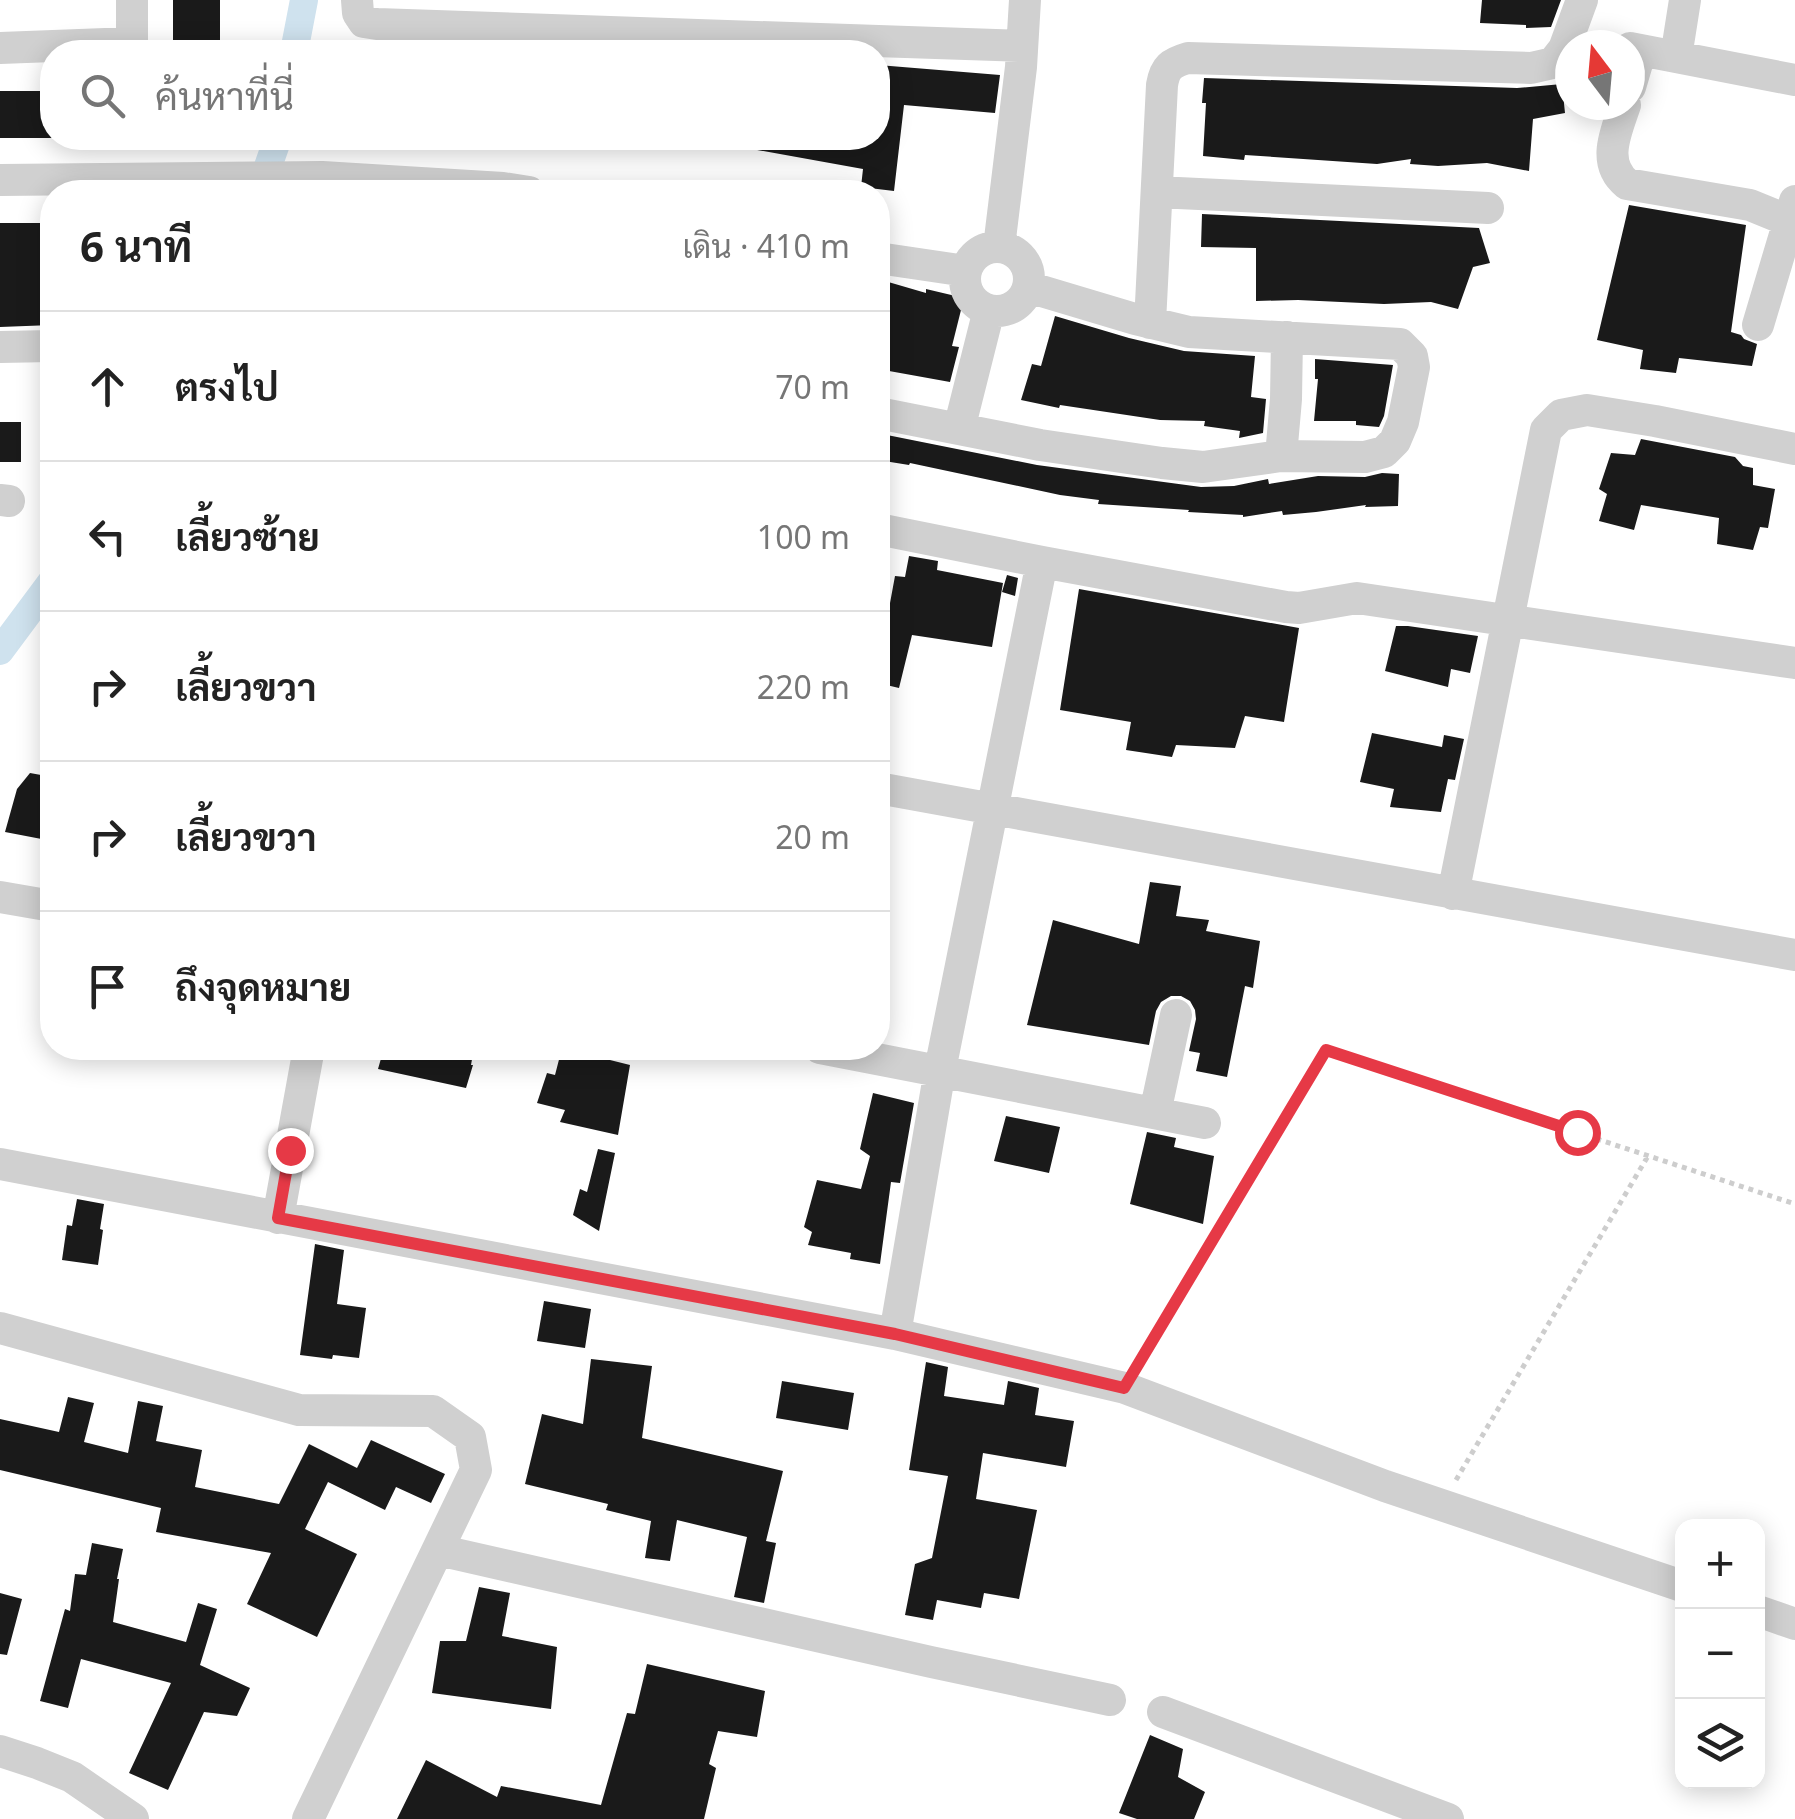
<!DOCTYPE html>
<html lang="th">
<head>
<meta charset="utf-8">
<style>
	:root { --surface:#fff; --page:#f6f6f6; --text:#222; --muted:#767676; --line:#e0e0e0 }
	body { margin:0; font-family:"Noto Sans",Sarabun,sans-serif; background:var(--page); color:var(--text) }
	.controls { position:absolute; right:30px; bottom:30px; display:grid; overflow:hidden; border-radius:20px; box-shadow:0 5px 25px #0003 }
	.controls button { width:90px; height:90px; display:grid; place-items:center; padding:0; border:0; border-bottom:2px solid var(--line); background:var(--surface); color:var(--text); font:50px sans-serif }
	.compass { position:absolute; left:1555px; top:30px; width:90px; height:90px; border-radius:50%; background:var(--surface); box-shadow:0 5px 25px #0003; rotate:344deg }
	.stop { position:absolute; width:30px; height:30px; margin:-22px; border:8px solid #e63946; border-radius:50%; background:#fff }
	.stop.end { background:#e63946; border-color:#fff; box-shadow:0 2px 10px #0008 }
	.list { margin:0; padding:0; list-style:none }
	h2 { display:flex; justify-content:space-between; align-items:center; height:130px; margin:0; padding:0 40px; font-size:42px }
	h2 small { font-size:32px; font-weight:400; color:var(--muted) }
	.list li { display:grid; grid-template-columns:65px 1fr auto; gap:30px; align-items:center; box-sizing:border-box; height:150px; padding:0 40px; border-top:2px solid var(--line) }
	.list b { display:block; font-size:38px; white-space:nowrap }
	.list em { font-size:32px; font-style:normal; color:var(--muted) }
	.icon { flex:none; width:55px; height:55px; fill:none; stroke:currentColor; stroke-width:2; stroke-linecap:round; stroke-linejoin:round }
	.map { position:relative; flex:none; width:1795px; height:1819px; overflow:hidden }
	.search { position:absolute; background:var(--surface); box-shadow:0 5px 25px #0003; left:40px; top:40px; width:850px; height:110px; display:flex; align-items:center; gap:25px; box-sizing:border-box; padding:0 35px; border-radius:40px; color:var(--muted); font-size:38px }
	.panel { position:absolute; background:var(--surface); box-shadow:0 5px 25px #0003; left:40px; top:180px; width:850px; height:880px; border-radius:40px }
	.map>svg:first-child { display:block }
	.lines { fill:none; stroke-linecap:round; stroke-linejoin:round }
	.canal { stroke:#cfe2ee; stroke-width:28 }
	.building { fill:#1a1a1a }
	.path { stroke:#cdcdcd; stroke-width:5; stroke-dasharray:5 5; stroke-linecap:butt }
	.minor { stroke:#d0d0d0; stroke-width:32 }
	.route { stroke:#e63946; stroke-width:12 }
</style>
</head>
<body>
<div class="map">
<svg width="1795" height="1819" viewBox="0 0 1795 1819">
	<rect width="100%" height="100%" fill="#fff"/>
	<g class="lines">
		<path class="canal" d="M 294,52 L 304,0
			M 259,192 L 278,138
			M 0,651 L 52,581"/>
	</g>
	<path class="building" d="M 173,0 L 220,0 L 220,52 L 173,52 Z
		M 1482,0 L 1561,0 L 1551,27 L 1526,28 L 1526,25 L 1480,23 Z
		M 878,65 L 1000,75 L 995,113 L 904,105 L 894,191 L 861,187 L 863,169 L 746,148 L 747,138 L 878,138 Z
		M 1204,78 L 1517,88 L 1562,84 L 1565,113 L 1533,119 L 1529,171 L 1487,163 L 1438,166 L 1410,164 L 1411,159 L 1377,164 L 1245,155 L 1244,160 L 1203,156 L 1206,103 L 1202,103 Z
		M 0,91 L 52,91 L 52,138 L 0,138 Z
		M 1629,205 L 1746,225 L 1731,332 L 1741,335 L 1744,339 L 1757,344 L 1752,366 L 1679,358 L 1676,373 L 1640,369 L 1643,350 L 1597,340 Z
		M 1202,214 L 1479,228 L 1490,263 L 1473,267 L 1458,309 L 1431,302 L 1384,304 L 1298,300 L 1256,301 L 1256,248 L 1201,247 Z
		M 0,223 L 52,223 L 52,325 L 0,327 Z
		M 878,279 L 926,293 L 926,289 L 964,298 L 952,346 L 959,347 L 950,382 L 878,369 Z
		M 1055,316 L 1129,338 L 1184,351 L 1255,356 L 1251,397 L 1266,399 L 1263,433 L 1239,438 L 1240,431 L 1204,426 L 1205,421 L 1160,420 L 1060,405 L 1059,408 L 1021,400 L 1032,364 L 1041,366 Z
		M 1315,359 L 1393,365 L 1384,416 L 1379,427 L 1356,425 L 1356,421 L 1314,421 L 1318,379 L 1315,379 Z
		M 0,422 L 21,422 L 21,462 L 0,462 Z
		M 882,434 L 1037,465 L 1201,487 L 1234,486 L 1268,479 L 1269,484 L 1318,476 L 1365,477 L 1382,473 L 1399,474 L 1398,506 L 1365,507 L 1366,505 L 1316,512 L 1283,515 L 1282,511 L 1243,517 L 1243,515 L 1188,512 L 1189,510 L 1098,504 L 1099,500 L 1060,495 L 910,463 L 909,465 L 878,460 Z
		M 1641,439 L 1735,457 L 1743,466 L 1753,468 L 1753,485 L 1775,489 L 1768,528 L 1760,527 L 1753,550 L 1717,544 L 1719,518 L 1641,505 L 1634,530 L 1599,521 L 1607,494 L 1599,489 L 1611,453 L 1635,455 Z
		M 909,556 L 938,561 L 937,570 L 1003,583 L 992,647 L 912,635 L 899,688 L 878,683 L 878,668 L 895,576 L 905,577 Z
		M 1007,575 L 1018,578 L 1015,596 L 1002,592 Z
		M 1079,589 L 1299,628 L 1284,722 L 1245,716 L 1235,748 L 1176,745 L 1172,757 L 1126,750 L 1131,722 L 1060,710 Z
		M 1396,626 L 1408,626 L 1478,636 L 1470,673 L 1451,669 L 1448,687 L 1385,671 Z
		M 1372,733 L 1442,747 L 1444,735 L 1464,739 L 1455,780 L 1448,779 L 1441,812 L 1390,807 L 1394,789 L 1360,782 Z
		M 30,773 L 52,777 L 52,841 L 5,832 L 17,789 Z
		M 1150,882 L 1181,886 L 1176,916 L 1209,920 L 1206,931 L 1260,941 L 1253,988 L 1245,986 L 1227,1077 L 1196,1071 L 1200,1053 L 1189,1051 L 1196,1019 L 1195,1010 L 1190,1001 L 1181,996 L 1171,996 L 1161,1002 L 1156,1011 L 1149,1045 L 1027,1025 L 1053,920 L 1139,944 Z
		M 384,1048 L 474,1048 L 471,1065 L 473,1065 L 466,1088 L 378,1069 Z
		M 562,1048 L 630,1065 L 618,1135 L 560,1122 L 565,1110 L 537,1103 L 547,1073 L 555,1075 Z
		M 873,1093 L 914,1103 L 900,1183 L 891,1182 L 880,1264 L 850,1259 L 851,1253 L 808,1245 L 812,1232 L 804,1227 L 817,1180 L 861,1189 L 870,1156 L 860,1149 Z
		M 1006,1116 L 1060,1127 L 1049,1173 L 994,1161 Z
		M 1147,1132 L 1176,1138 L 1174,1147 L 1214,1156 L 1203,1224 L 1130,1204 Z
		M 598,1149 L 615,1153 L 599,1231 L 573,1215 L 580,1189 L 587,1192 Z
		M 77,1199 L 104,1204 L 100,1229 L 103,1230 L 98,1265 L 62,1260 L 67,1225 L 72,1226 Z
		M 315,1244 L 344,1250 L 337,1304 L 366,1308 L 359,1358 L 333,1355 L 332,1359 L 300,1355 Z
		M 544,1301 L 591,1309 L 585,1348 L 537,1341 Z
		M 591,1359 L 652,1366 L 642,1438 L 783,1471 L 766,1541 L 776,1543 L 764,1603 L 734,1597 L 747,1537 L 677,1520 L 670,1561 L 645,1558 L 651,1521 L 606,1510 L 608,1504 L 525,1484 L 542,1414 L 583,1424 Z
		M 926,1362 L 948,1367 L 944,1396 L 1004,1405 L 1008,1381 L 1039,1388 L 1035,1415 L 1074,1421 L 1066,1467 L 983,1453 L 976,1499 L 1037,1510 L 1019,1599 L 984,1593 L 981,1608 L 937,1600 L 933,1620 L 905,1615 L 915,1564 L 932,1558 L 948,1476 L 909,1470 Z
		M 782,1381 L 854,1393 L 848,1430 L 776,1418 Z
		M 68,1397 L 94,1403 L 84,1442 L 128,1453 L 138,1401 L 163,1406 L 156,1441 L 202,1450 L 195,1487 L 279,1504 L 309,1444 L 357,1468 L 371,1440 L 445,1474 L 431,1503 L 396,1487 L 385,1510 L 328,1482 L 305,1529 L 357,1554 L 317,1637 L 247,1604 L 271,1553 L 156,1532 L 161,1508 L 0,1470 L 0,1419 L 59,1432 Z
		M 92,1543 L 123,1549 L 117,1579 L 119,1579 L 113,1622 L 186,1642 L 198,1603 L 217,1609 L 200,1665 L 250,1688 L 237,1716 L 204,1712 L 168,1790 L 129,1773 L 171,1683 L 81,1659 L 68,1708 L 40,1701 L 65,1609 L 70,1611 L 75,1574 L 86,1575 Z
		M 479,1587 L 510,1593 L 502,1636 L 557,1647 L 551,1709 L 432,1693 L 440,1641 L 466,1641 Z
		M 0,1593 L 22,1599 L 7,1655 L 0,1654 Z
		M 647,1664 L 765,1691 L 757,1737 L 718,1731 L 709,1764 L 716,1768 L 704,1819 L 397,1819 L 426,1760 L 497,1797 L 501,1786 L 601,1805 L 627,1713 L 635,1714 Z
		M 1150,1735 L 1183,1749 L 1178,1777 L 1205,1792 L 1194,1819 L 1137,1819 L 1119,1813 Z"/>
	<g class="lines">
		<path class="path" d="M 1139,1364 L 1326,1050 L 1795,1204
			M 1456,1480 L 1648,1156"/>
		<path class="minor" d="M 132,0 L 132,52
			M 357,0 L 358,13 L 364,22 L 377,24 L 1022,46
			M 0,48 L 132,43
			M 1630,48 L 1795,80
			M 1676,57 L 1685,0
			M 1630,87 L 1641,50
			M 1625,105 C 1616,132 1601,163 1627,184 L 1750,205 L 1789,221
			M 0,180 L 322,177 L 503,188 L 529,192
			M 1157,192 L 1488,208
			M 999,247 L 1021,67 L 1025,0
			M965 279a32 32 0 1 1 64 0a32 32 0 1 1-64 0Z
			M 878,258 L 966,271
			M 1150,323 L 1162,85 C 1165,67 1171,63 1188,58 L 1531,68 L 1553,63 L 1564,49 L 1582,0
			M 1758,325 L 1795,201
			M 0,347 L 52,346
			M 878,413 L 959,429 L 989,310
			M 959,429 L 1040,445 L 1162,463 L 1203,467 L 1281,456 L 1365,457 L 1384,452 L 1395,441 L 1403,422 L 1414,367 L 1412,356 L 1400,344 L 1189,332 L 1135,319 L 1028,287
			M 1281,456 L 1286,399 L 1287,337
			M 0,500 L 9,501
			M 878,529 L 1042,562 L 1286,607 L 1299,608 L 1357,598 L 1795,663
			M 878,788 L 1795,955
			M 1453,894 L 1546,430 L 1561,415 L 1587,410 L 1655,421 L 1795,449
			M 0,897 L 52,906
			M 820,1048 L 1205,1123
			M 1155,1113 L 1176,1015
			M 0,1164 L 895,1334 L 1125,1388 L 1385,1486 L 1682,1586
			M 278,1218 L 309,1048
			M 0,1328 L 299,1410 L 433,1411 L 470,1437 L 476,1470 L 308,1819
			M 895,1334 L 940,1070 L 1042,562
			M 438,1550 L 931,1662 L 1110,1700
			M 1758,1611 L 1795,1624
			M 1163,1712 L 1448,1819
			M 0,1751 L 37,1763 L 72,1777 L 133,1819"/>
	</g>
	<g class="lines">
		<path class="route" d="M 290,1150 L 278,1218 L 895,1334 L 1124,1388 L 1326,1050 L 1577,1132"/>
	</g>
</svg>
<div class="controls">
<button>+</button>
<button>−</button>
<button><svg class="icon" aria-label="layers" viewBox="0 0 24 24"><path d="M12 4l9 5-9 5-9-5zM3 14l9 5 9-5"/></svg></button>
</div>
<svg class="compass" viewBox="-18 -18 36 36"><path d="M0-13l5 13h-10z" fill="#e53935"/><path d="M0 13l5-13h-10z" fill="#767676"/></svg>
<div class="stop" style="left:1577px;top:1132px"></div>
<div class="stop end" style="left:290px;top:1150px"></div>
<div class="search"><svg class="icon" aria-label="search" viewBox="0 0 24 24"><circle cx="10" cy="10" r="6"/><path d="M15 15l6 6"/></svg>ค้นหาที่นี่</div>
<section class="panel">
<h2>6 นาที<small>เดิน · 410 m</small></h2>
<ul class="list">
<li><svg class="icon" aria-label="ahead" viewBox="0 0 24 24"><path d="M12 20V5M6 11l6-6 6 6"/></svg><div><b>ตรงไป</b></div><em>70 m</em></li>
<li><svg class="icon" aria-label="left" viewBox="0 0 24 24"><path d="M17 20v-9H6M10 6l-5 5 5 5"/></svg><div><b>เลี้ยวซ้าย</b></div><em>100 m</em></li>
<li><svg class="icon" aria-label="right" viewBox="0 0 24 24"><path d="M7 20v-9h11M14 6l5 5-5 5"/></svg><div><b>เลี้ยวขวา</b></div><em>220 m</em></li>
<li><svg class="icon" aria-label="right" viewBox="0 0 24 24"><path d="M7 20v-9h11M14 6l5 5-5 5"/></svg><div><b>เลี้ยวขวา</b></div><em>20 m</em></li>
<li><svg class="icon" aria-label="arrive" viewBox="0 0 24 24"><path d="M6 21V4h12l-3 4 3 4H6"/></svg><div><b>ถึงจุดหมาย</b></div></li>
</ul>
</section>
</div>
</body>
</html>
